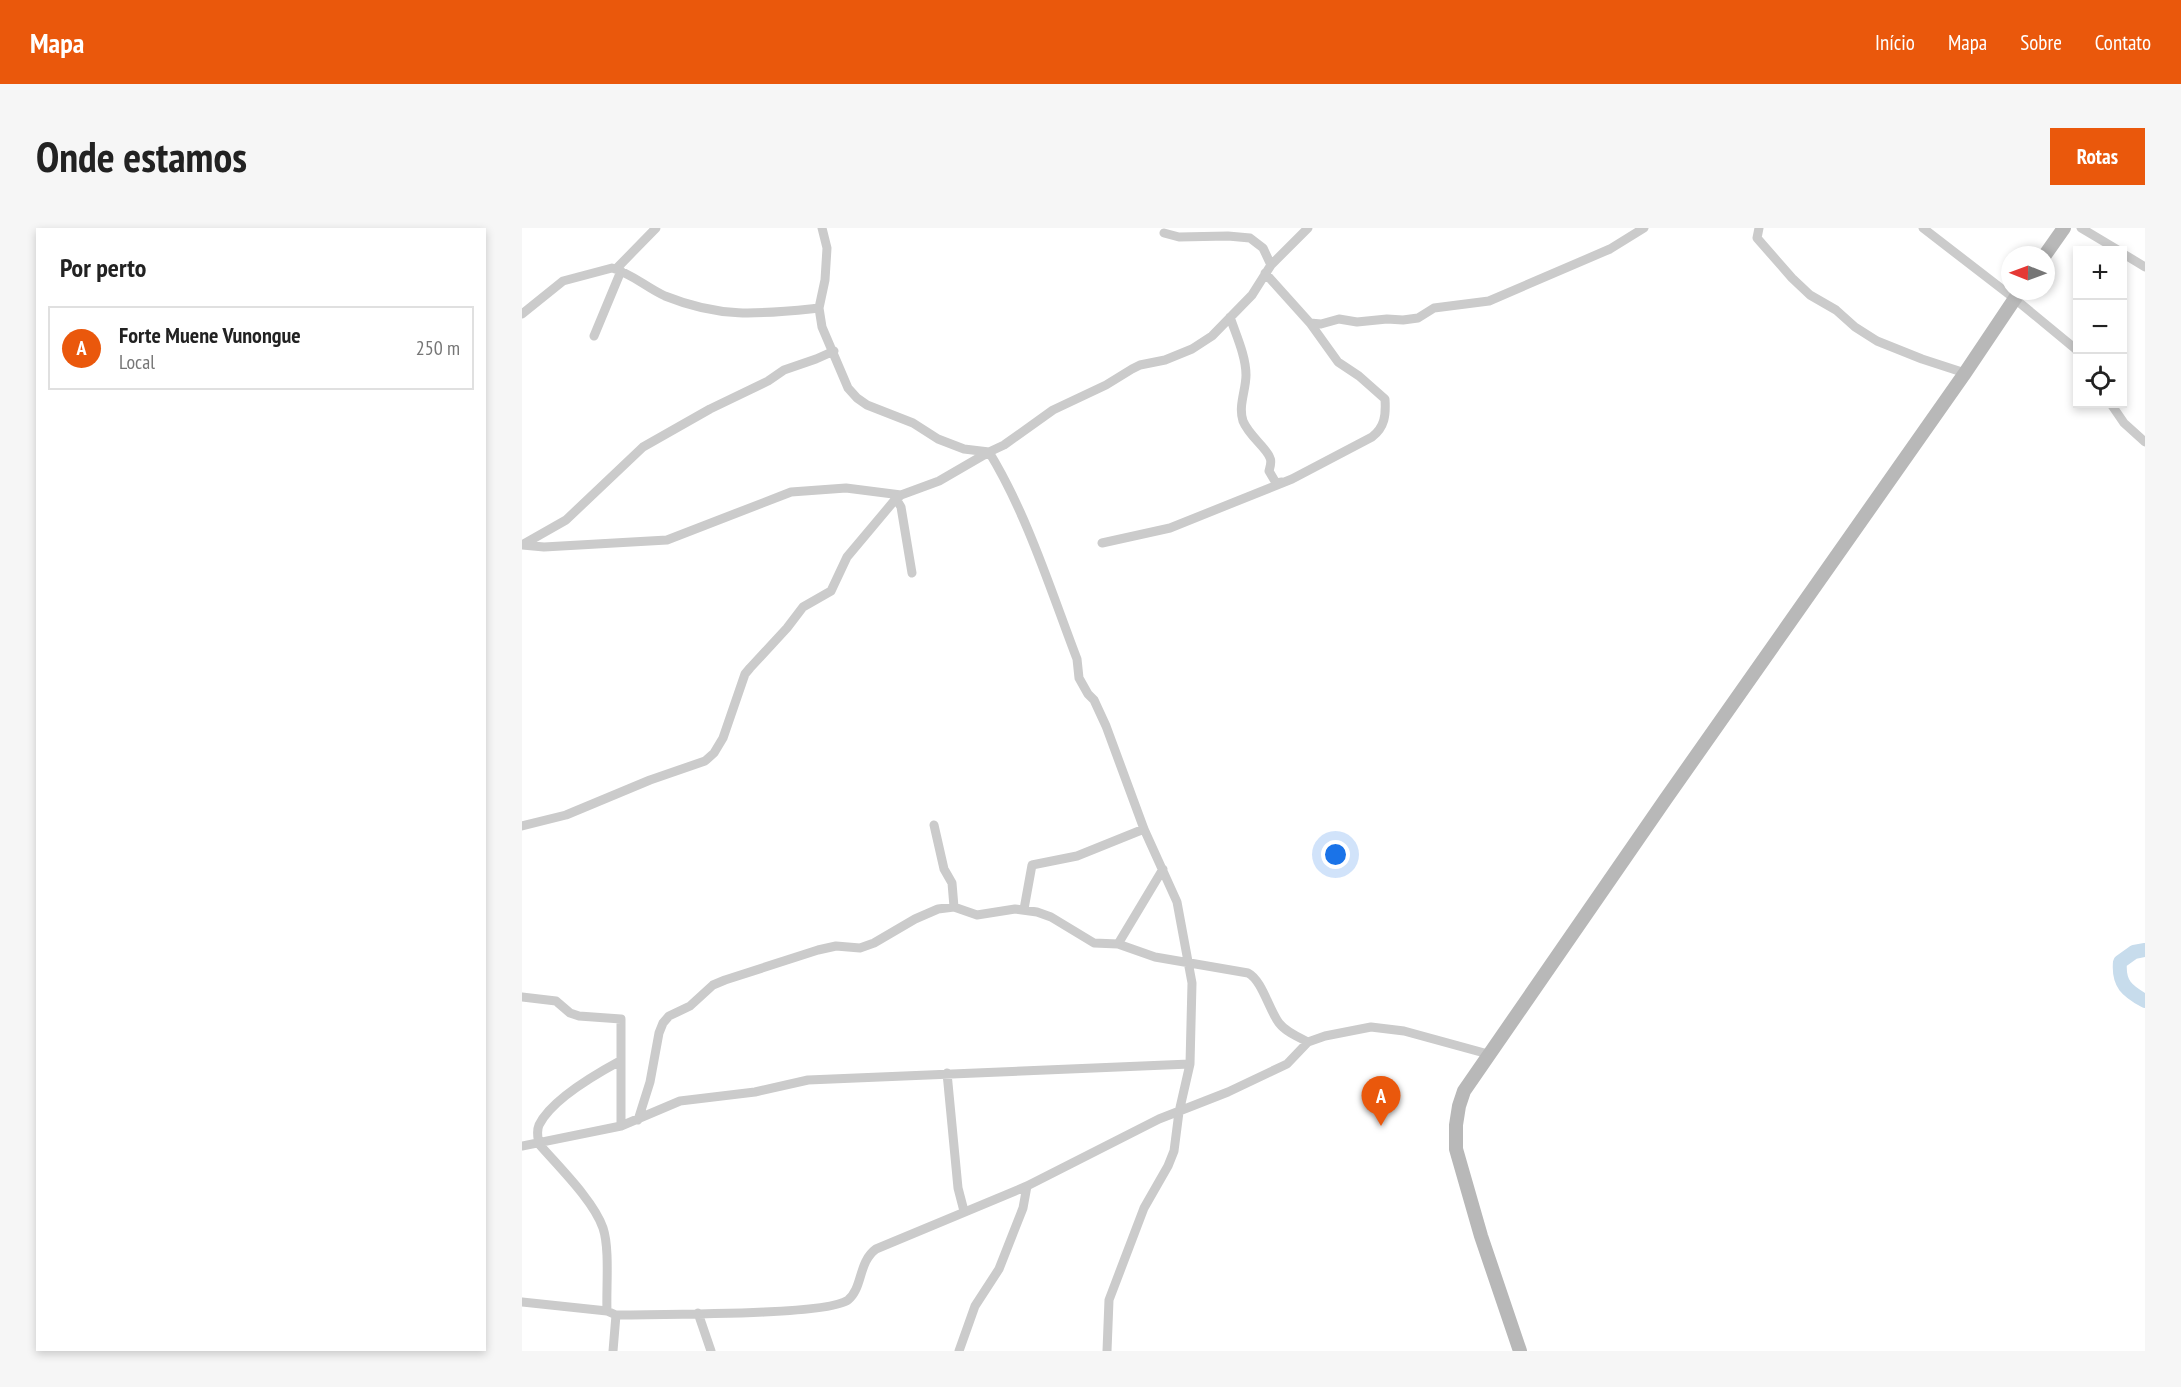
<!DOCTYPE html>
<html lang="pt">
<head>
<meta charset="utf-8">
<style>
	:root { --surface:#fff; --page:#f6f6f6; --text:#222; --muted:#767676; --line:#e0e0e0; --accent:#ea580c }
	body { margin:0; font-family:"PT Sans Narrow",sans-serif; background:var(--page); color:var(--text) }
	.controls { position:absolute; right:18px; top:18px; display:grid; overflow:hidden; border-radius:0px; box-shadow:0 3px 9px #0003 }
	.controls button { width:54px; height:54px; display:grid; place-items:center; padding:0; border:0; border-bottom:2px solid var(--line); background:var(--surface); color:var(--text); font:30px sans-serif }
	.compass { position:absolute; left:1479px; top:18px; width:54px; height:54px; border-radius:50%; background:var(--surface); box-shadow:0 3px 9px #0003; rotate:271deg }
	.you { position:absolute; left:814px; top:627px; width:21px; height:21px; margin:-15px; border:4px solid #fff; border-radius:50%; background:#1a73e8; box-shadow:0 0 0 9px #1a73e833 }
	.badge { display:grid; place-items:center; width:39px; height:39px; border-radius:50%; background:var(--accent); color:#fff; font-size:20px; font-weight:700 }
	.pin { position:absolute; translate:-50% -50px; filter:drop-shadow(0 2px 3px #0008) }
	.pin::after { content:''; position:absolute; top:32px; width:21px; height:18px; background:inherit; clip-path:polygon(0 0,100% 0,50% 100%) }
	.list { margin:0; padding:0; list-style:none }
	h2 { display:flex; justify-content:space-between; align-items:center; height:78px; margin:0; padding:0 24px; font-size:26px }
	h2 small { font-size:20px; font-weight:400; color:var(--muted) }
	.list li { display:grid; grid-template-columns:39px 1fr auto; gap:18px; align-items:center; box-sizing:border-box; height:84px; margin:0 12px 12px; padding:0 12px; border:2px solid var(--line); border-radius:0px }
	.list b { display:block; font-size:22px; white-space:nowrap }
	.list p { margin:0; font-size:20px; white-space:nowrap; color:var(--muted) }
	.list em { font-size:20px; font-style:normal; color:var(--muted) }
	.icon { flex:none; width:33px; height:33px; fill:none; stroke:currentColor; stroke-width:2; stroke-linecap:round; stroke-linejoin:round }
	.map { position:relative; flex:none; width:1623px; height:1123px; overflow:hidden; border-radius:0px }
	header { display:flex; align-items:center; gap:36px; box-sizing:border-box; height:84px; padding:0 30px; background:var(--accent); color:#fff }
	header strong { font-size:28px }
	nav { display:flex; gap:33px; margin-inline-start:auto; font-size:21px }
	.intro { display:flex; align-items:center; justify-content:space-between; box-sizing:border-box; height:144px; padding:0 36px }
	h1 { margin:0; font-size:42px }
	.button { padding:15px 27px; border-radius:0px; background:var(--accent); color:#fff; font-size:21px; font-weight:700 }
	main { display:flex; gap:36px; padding:0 36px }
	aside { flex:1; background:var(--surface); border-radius:0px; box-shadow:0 3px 9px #0003 }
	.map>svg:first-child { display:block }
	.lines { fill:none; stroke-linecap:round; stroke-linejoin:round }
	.river { stroke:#c7dcec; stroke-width:14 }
	.street { stroke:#cbcbcb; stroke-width:9 }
	.secondary { stroke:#b8b8b8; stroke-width:14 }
</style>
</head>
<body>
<header>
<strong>Mapa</strong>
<nav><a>Início</a><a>Mapa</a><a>Sobre</a><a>Contato</a></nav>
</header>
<div class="intro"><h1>Onde estamos</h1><a class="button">Rotas</a></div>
<main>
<aside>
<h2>Por perto<small></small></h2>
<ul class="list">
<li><span class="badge">A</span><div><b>Forte Muene Vunongue</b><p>Local</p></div><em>250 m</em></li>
</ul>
</aside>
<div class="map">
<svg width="1623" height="1123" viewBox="0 0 1623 1123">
	<rect width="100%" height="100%" fill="#fff"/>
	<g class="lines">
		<path class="river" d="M 1623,722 L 1612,724 L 1598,734 C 1596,756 1605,763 1623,773"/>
		<path class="street" d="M 300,0 L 305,20 L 303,52 L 297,80 L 300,99 L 326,160 L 335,170 L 345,177 L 391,195 L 416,211 L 442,221 L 467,224 L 482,217 L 531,182 L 584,157 L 610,141 L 618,137 L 643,132 L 670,121 L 690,108 L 730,67 L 749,37 L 786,0
			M 1237,0 L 1235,10 L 1270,50 L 1288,67 L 1314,82 L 1333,99 L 1355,113 L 1400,131 L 1443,145
			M 1401,0 L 1493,71 L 1556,123
			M 1559,0 L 1596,22
			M 642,5 L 657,9 L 706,8 L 728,10 L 741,20 L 749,37
			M 1600,25 L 1623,39
			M 94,41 L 134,0
			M 0,86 L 41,53 L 90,40 C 109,45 125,60 143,68 C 200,91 238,86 297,80
			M 708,89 C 714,107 724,128 724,147 C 724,162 716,178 721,193 C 727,208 745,220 748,230 C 750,234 748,239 747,243 L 754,255 L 760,254
			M 788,95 L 799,96 L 817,91 L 835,94 L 865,91 L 881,92 L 896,90 L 912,80 L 967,73 L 1088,21 L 1122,0
			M 72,108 L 99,43
			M 1589,176 L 1602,195 L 1623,214
			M 372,273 L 376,274 L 379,279 L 390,345
			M 580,315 L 648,300 L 770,251 L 850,209 C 863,199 864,187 863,171 L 837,148 L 816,134 L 788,95 L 743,45
			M 0,317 L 22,319 L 145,312 L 269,264 L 324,260 L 379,267
			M 0,317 L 44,292 L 121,219 L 188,181 L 246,153 L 262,142 L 294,131 L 312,123
			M 412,597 L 422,641 L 430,655 L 432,679
			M 0,598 L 44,587 L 128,552 L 183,533 L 192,525 L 201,510 L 223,446 L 228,440 L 265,400 L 281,379 L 309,363 L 325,329 L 372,273 L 379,267 L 417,253 L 467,224 C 505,286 529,363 555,431 L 557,450 L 566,466 L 572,472 L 584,498 L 622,601 L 655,674 L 670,755 L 668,836 L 657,884 L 652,923 L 646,938 L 622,980 L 587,1072 L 585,1123
			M 502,681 L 510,637 L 555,628 L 622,601
			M 596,716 L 641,641
			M 0,769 L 34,773 L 48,785 L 57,788 L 99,791 L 99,898
			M 425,845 L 436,960 L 442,983
			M 116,892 L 128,854 L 137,805 L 141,795 L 147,788 L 168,778 L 191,757 L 203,752 L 296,722 L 314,718 L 338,720 L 352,715 L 393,691 L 416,681 L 432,679 L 455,687 L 493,681 L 515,684 L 529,689 L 572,715 L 596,716 L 633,729 L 726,745 C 740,752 747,782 757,795 C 764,804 776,809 786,814
			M 0,918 L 99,898 L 158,873 L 233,864 L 286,852 L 668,836
			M 0,1074 L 85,1083 L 94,1087 C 131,1086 305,1088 326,1072 C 341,1060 336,1034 354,1021 L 505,958 L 637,891 L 706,864 L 765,836 L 786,814 L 803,808 L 849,799 L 882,803 L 966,826
			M 85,1083 C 84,1060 88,1021 81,1000 C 72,973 36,938 17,916 C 16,909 14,904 17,897 C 29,872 74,846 98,833
			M 176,1085 L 189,1123
			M 91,1123 L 94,1087
			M 437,1123 L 453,1078 L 477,1041 L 501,980 L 505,958"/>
		<path class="secondary" d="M 1523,27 L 1542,0
			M 998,1123 L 959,1008 L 934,921 L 934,897 L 937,878 L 942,863 L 1143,572 L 1443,145 L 1498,63"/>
	</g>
</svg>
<div class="controls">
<button>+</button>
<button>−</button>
<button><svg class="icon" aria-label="locate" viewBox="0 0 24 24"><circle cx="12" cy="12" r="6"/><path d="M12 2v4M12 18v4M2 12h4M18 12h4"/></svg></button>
</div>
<svg class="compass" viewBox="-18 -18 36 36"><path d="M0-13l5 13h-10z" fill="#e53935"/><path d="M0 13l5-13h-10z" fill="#767676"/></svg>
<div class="you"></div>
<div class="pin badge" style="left:859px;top:898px">A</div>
</div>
</main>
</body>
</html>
